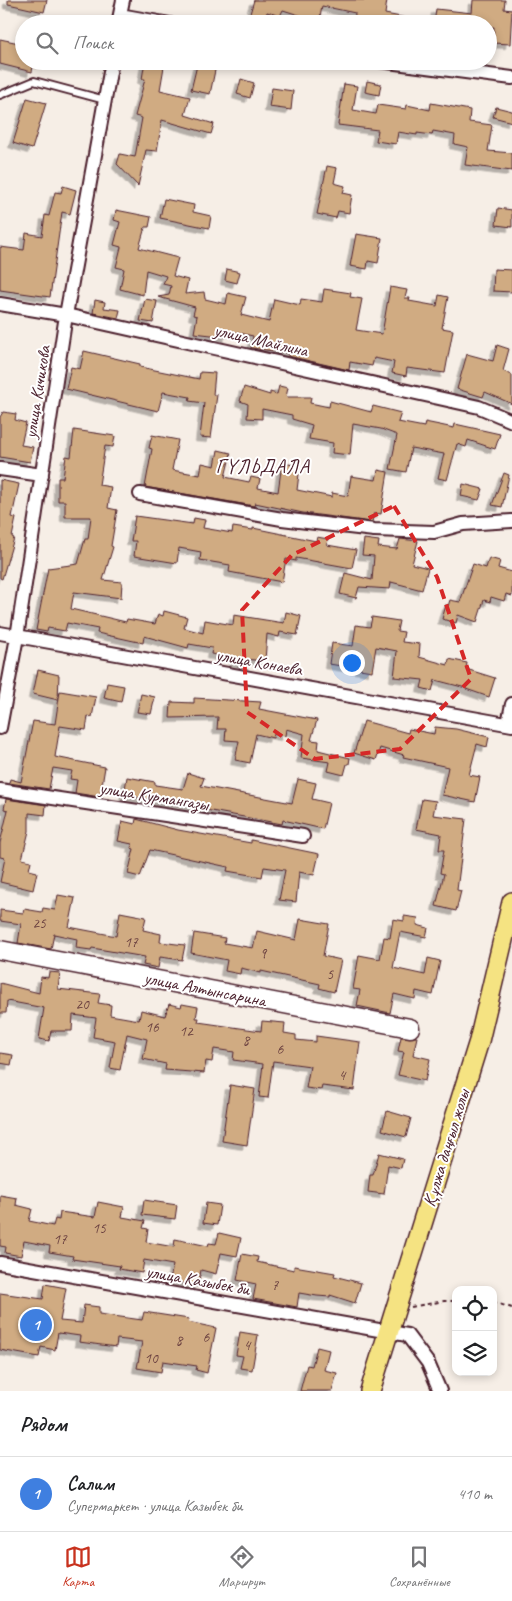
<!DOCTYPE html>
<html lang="ru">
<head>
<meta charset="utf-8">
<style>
	:root { --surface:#fff; --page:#f2f2f2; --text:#202124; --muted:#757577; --line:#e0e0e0; --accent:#c8321e }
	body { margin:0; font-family:Caveat,sans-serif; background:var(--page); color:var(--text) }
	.controls { position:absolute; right:15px; bottom:15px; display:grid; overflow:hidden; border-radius:10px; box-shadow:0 2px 8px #0003 }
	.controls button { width:45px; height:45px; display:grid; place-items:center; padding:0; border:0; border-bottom:1px solid var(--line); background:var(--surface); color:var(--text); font:25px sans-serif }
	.you { position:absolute; left:351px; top:662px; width:18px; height:18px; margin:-12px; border:4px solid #fff; border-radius:50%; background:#1a73e8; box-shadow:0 0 0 8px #1a73e833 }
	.badge { display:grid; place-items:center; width:32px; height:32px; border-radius:50%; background:var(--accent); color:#fff; font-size:16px; font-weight:700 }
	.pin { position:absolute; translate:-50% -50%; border:2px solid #fff; box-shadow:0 1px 5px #0006 }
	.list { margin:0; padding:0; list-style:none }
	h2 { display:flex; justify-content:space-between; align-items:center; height:65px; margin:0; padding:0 20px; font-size:21px }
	h2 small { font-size:16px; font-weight:400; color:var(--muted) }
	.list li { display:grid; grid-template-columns:32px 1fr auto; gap:15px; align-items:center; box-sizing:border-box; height:75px; padding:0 20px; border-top:1px solid var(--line) }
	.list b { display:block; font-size:19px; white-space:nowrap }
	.list p { margin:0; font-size:16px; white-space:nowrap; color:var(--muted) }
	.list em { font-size:16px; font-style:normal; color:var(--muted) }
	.icon { flex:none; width:28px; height:28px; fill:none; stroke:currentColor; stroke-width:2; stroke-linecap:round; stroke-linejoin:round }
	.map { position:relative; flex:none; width:512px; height:1391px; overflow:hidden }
	.search { position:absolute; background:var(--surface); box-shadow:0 2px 8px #0003; left:15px; right:15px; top:15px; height:55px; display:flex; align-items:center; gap:12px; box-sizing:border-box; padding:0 18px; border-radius:28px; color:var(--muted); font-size:19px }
	.sheet { height:140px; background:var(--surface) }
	nav { display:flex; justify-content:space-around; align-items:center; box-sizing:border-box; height:70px; border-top:1px solid var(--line); background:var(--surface); font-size:14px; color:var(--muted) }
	nav a { display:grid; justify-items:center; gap:2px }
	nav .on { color:var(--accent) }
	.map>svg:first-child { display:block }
	.building { fill:#d0ab82; stroke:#4a1f2b; filter:url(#shadow) }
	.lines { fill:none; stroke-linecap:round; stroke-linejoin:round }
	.lane-casing { stroke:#4a1f2b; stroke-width:10 }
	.street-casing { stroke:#4a1f2b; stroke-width:16 }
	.secondary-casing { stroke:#4a1f2b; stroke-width:21 }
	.primary-casing { stroke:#4a1f2b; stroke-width:22 }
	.path { stroke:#4a1f2b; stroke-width:2; stroke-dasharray:4 4; stroke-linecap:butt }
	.lane { stroke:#fff; stroke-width:6 }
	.street { stroke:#fff; stroke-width:12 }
	.secondary { stroke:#fff; stroke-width:18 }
	.primary { stroke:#f5e382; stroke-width:19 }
	.marked { fill:none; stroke:#d62828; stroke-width:4; stroke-dasharray:10 6; stroke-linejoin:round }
	.labels { text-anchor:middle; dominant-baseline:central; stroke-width:4; stroke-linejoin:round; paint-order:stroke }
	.number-label { font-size:15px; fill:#6c4241 }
	.street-label { font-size:18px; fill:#4a1f2b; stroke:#fff }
	.quarter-label { font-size:20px; letter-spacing:1px; fill:#4a1f2b; stroke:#fff }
</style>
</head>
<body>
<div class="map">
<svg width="512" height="1391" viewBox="0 0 512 1391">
	<defs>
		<filter id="shadow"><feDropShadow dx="-4.5" dy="4.5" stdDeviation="0" flood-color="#0004"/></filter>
	</defs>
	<rect width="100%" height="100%" fill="#f6eee6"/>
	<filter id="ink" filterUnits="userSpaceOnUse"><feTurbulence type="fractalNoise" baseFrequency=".02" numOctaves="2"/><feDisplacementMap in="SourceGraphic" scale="10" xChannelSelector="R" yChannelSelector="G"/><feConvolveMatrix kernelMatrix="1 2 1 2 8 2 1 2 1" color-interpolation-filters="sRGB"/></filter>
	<g filter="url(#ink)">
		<path class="building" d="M 8,0 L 47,0 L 44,12 L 8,4 Z
			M 254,0 L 387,0 L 385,14 L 412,19 L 411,24 L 354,24 L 355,13 L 322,6 L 319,24 L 301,24 L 302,16 L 283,10 L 280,16 L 267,12 L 265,21 L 249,17 Z
			M 473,0 L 505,0 L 504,9 L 512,10 L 510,44 L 493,43 L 494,27 L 488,27 L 488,24 L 434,24 L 436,9 L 472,13 Z
			M 0,39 L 24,44 L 24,61 L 34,61 L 32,72 L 0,64 Z
			M 145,61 L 165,61 L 160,90 L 190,97 L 185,115 L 214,124 L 211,134 L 162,120 L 157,151 L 146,150 L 138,186 L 117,164 L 120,154 L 135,157 L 142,118 L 135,116 L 145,79 L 142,79 Z
			M 198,61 L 217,61 L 210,94 L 191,90 Z
			M 241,79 L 254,83 L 250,98 L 237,94 Z
			M 367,81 L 381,84 L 379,95 L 365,92 Z
			M 344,84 L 357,86 L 353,110 L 376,114 L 378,105 L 406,109 L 407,105 L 430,110 L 431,103 L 470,110 L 469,122 L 492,125 L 488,151 L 512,153 L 512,171 L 465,165 L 468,147 L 454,144 L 455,135 L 433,131 L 432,135 L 417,133 L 417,135 L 398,132 L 396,144 L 376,141 L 378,130 L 338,125 Z
			M 272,88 L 293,91 L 291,110 L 269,107 Z
			M 27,98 L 46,103 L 32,149 L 13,143 Z
			M 496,107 L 512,111 L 512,122 L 493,117 Z
			M 327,166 L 337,168 L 334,183 L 345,186 L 343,193 L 352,195 L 349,213 L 338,211 L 336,218 L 317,214 Z
			M 63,186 L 76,190 L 70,214 L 62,212 L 50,297 L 0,290 L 0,247 L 24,250 L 26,233 L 42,236 L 45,215 L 49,216 L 55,192 L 61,193 Z
			M 164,199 L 194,205 L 193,212 L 211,216 L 209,228 L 160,218 Z
			M 498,208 L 512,210 L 512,227 L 496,225 Z
			M 116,210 L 151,217 L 149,227 L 145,227 L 139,248 L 178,258 L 173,276 L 188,280 L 185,294 L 204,292 L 205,299 L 226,304 L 228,293 L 246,297 L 241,315 L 269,322 L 274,299 L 300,305 L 301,299 L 322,302 L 324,289 L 351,293 L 350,297 L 362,299 L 356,330 L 382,334 L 390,287 L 407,290 L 405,298 L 410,298 L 409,301 L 437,306 L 439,295 L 448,297 L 442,328 L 453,330 L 445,373 L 407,368 L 406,376 L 392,373 L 394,362 L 374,358 L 372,366 L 350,362 L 349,370 L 288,356 L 288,353 L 251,348 L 253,336 L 230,331 L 228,337 L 194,333 L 197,316 L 193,315 L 195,307 L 158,297 L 169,295 L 171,286 L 163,284 L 166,276 L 146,270 L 143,295 L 120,289 L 124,269 L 116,267 L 121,247 L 114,245 L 120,222 L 114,220 Z
			M 356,234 L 382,238 L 378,263 L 368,261 L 367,269 L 350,266 Z
			M 227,269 L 240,272 L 237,283 L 225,280 Z
			M 494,269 L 512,270 L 512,292 L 493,291 Z
			M 145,299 L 157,301 L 153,323 L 140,321 Z
			M 95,300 L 105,302 L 104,308 L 120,310 L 118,318 L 93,313 Z
			M 497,345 L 509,349 L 503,371 L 512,375 L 512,404 L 485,392 L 483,397 L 457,389 L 467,354 L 493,361 Z
			M 84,351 L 140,364 L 140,367 L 199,379 L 200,372 L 215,373 L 213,395 L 217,395 L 211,438 L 200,437 L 204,403 L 189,401 L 190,397 L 163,392 L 158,411 L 66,389 L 71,367 L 80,369 Z
			M 279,386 L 288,388 L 286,397 L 311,397 L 310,403 L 329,407 L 330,401 L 371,412 L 373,406 L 401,413 L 398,422 L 424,427 L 425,422 L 454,428 L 455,424 L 500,434 L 495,449 L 468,440 L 466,447 L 457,444 L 447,480 L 438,478 L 444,454 L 411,448 L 406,472 L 390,469 L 397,435 L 381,429 L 353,424 L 350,455 L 332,453 L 333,443 L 309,439 L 312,425 L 292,419 L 292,415 L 262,409 L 262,419 L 247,418 L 248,404 L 240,401 L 244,387 L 270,395 L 270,392 L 277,394 Z
			M 3,412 L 16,414 L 15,420 L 26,423 L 21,445 L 33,447 L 30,462 L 0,457 L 0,417 Z
			M 74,430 L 115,436 L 113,447 L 105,446 L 99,485 L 111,487 L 108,508 L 117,510 L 111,546 L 113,547 L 103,580 L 122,582 L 121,598 L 74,592 L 71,609 L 126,622 L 127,619 L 155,624 L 158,614 L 163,616 L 164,611 L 187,617 L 184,628 L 203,633 L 205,620 L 233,625 L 234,615 L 284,623 L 286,612 L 301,616 L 297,635 L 280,632 L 279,637 L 267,634 L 265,661 L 244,659 L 243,665 L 233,663 L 234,658 L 211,654 L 212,648 L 189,644 L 188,648 L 144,636 L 143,643 L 97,633 L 98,629 L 67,623 L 65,631 L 48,628 L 47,632 L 36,630 L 48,568 L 78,564 L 85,539 L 88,539 L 91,517 L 65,517 L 65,501 L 58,501 L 58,478 L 63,478 L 66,456 L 71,457 Z
			M 152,435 L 178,440 L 172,470 L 200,475 L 202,463 L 215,466 L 218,450 L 231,453 L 225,477 L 249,482 L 251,477 L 260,479 L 258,488 L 278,492 L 282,463 L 300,466 L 297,490 L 332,497 L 332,493 L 348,496 L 351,476 L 376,480 L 378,470 L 388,472 L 381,514 L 374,513 L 372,522 L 303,513 L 255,503 L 254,506 L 145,487 L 152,449 L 149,448 Z
			M 504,473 L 509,475 L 502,507 L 492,505 Z
			M 0,480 L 19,484 L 12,517 L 16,518 L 12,537 L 14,538 L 2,579 L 0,578 Z
			M 463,484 L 483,489 L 479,500 L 461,496 Z
			M 135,516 L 193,524 L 194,518 L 205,520 L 203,528 L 232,533 L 233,527 L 253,530 L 253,528 L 316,541 L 317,537 L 328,539 L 327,545 L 356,550 L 352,568 L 296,558 L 296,561 L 286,559 L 282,582 L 229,572 L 230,565 L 200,560 L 201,552 L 179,548 L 177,563 L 134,556 L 136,541 L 131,541 Z
			M 364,539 L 379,541 L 378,547 L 397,549 L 400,539 L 418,541 L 412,564 L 428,568 L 422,590 L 391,582 L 390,589 L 359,587 L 356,598 L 340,594 L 345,573 L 372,580 L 374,556 L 362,555 Z
			M 489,558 L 500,561 L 498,568 L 512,572 L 512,596 L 506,594 L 504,601 L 491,597 L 490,602 L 484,600 L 477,622 L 458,615 L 456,623 L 442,619 L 446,605 L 448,606 L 450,600 L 460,602 L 473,564 L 486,568 Z
			M 372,617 L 399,621 L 397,631 L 404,632 L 402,642 L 420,644 L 419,657 L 448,665 L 449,659 L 467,663 L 466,669 L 495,678 L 489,697 L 466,689 L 466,688 L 435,680 L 432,691 L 421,688 L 423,680 L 394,677 L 397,651 L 376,647 L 372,671 L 329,664 L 332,643 L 353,646 L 356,625 L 370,627 Z
			M 38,670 L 59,675 L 58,700 L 33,694 Z
			M 107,683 L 124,686 L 121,702 L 104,698 Z
			M 60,691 L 96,697 L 92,717 L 88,716 L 86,730 L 60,726 L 55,757 L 105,767 L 100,797 L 75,793 L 77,780 L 70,779 L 72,771 L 53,768 L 49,789 L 9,783 L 10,779 L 21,782 L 33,721 L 55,724 Z
			M 141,694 L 155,697 L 151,714 L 137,712 Z
			M 194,698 L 261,702 L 259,709 L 317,720 L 311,740 L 319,741 L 318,750 L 350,758 L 349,764 L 347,764 L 344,775 L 328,771 L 330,762 L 301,758 L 304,734 L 286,729 L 285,736 L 274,734 L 273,738 L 256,734 L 250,763 L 235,760 L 239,741 L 225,740 L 226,729 L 217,729 L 218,717 L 170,718 L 171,702 L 194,703 Z
			M 364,721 L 408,733 L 409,729 L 434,734 L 435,727 L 456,729 L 489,737 L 487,747 L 477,744 L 469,775 L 480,777 L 475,802 L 442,795 L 448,767 L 403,757 L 404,755 L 380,748 L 376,760 L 354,753 Z
			M 188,773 L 204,778 L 201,786 L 292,803 L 298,779 L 316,783 L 312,799 L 329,803 L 323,829 L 283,820 L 282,824 L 124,795 L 127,777 L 155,782 L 155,785 L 183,789 Z
			M 6,799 L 46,805 L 45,815 L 29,813 L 29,831 L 22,859 L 31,861 L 29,870 L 37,872 L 33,890 L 0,882 L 5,858 L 0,857 L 0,843 L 8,810 L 4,809 Z
			M 422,799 L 436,801 L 433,815 L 466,819 L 457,890 L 461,891 L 456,911 L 436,906 L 444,874 L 440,873 L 444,850 L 439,850 L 441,834 L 416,829 Z
			M 136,819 L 178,830 L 251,843 L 251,840 L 319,854 L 314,875 L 299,872 L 296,902 L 279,900 L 285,870 L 264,867 L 262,877 L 227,871 L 228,867 L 150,850 L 140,877 L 128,874 L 134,849 L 131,848 L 132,844 L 118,841 L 122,821 L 135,824 Z
			M 58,895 L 75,898 L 69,927 L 116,936 L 120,912 L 146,917 L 143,930 L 161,934 L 160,942 L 185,945 L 182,960 L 160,957 L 158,968 L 143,965 L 145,957 L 92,948 L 91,950 L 76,948 L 77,939 L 54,934 L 51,949 L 18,943 L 21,924 L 0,921 L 0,910 L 23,913 L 24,909 L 42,912 L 43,908 L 55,910 Z
			M 404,916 L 418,918 L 417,925 L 428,928 L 426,937 L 400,932 L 393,968 L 425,975 L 428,958 L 440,961 L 433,995 L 416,991 L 415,999 L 394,994 L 390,1013 L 357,1006 L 360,990 L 353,989 L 359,955 L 380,959 L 384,937 L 390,938 L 393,919 L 404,921 Z
			M 300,919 L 329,924 L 323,956 L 341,960 L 334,992 L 319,988 L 320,984 L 261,971 L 261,973 L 241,968 L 240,974 L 225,971 L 227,960 L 191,953 L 194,933 L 225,938 L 224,943 L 253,948 L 257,931 L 296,940 Z
			M 49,972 L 60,973 L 58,989 L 100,994 L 98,1003 L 111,1005 L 110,1015 L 139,1020 L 141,1010 L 165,1016 L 169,1004 L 181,1007 L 182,1004 L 198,1007 L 196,1018 L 199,1018 L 198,1022 L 261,1031 L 262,1021 L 285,1023 L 284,1033 L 296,1035 L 296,1040 L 316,1042 L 316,1036 L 360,1042 L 354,1090 L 322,1086 L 321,1090 L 306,1088 L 310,1066 L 273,1061 L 268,1098 L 259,1097 L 263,1064 L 233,1060 L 234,1052 L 214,1049 L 212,1062 L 206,1061 L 204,1073 L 165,1070 L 166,1064 L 143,1059 L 147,1039 L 127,1034 L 120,1070 L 110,1068 L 115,1041 L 93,1037 L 96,1018 L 73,1015 L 72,1031 L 51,1031 L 49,1041 L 39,1039 L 44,1008 L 7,1001 L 6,1013 L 0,1013 L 0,983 L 39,993 L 41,977 L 48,978 Z
			M 401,1037 L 417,1037 L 413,1055 L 430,1059 L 425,1081 L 398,1075 L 404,1052 L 398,1051 Z
			M 0,1053 L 13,1055 L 11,1065 L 0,1063 Z
			M 230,1085 L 255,1089 L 247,1145 L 222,1141 Z
			M 387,1111 L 411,1118 L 406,1137 L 382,1130 Z
			M 379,1153 L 403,1159 L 401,1168 L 388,1165 L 384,1194 L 368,1192 L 370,1175 L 373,1175 Z
			M 0,1195 L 17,1198 L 16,1205 L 32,1209 L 29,1221 L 53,1226 L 55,1219 L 59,1220 L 60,1212 L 95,1217 L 98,1202 L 124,1207 L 122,1217 L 145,1221 L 143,1228 L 148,1229 L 146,1242 L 174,1247 L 175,1239 L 208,1246 L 209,1243 L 216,1244 L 219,1233 L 241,1238 L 237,1256 L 221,1253 L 216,1274 L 201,1270 L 198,1287 L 170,1280 L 173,1265 L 144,1260 L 142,1273 L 119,1269 L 120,1266 L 72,1259 L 73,1256 L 49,1252 L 50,1246 L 24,1241 L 21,1256 L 5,1253 L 6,1247 L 0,1246 Z
			M 144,1200 L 177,1205 L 175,1219 L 142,1215 Z
			M 206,1203 L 220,1205 L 217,1225 L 203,1223 Z
			M 242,1254 L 258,1257 L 257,1262 L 294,1270 L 294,1266 L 335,1273 L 334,1276 L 361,1283 L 355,1303 L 330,1295 L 330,1297 L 317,1296 L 299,1293 L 297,1307 L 253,1299 L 256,1284 L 237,1280 Z
			M 45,1284 L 66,1288 L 60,1321 L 82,1323 L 84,1305 L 99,1307 L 99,1314 L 142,1320 L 144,1312 L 189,1319 L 188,1322 L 216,1328 L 207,1373 L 196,1370 L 197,1366 L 163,1361 L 161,1372 L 137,1368 L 142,1342 L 117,1339 L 116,1347 L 79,1342 L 80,1336 L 58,1333 L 55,1350 L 41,1347 L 39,1357 L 0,1350 L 0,1293 L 43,1299 Z
			M 240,1332 L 258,1335 L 252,1370 L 240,1368 L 243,1356 L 236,1355 Z
			M 317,1347 L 329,1350 L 324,1370 L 337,1373 L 332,1391 L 300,1391 L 307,1365 L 312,1366 Z"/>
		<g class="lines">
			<defs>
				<path id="lane" d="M 0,95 L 34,81 L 105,100"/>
				<path id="street" d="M 120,15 L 170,24
					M 118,24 L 123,0
					M 380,61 L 512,78
					M 0,304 L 66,315 L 479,407 L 512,421
					M 0,469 L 42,475
					M 140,494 L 282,519 L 374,530 L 434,532 L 463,524 L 512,521
					M 0,633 L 512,725
					M 508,724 L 512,704
					M 0,728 L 17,637 L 66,315 L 112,61
					M 0,790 L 303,836
					M 0,1263 L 407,1335 L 428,1363 L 440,1391"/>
				<path id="secondary" d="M 0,950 L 410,1028"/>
				<path id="primary" d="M 370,1391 L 479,1041 L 512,902"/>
			</defs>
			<use href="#lane" class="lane-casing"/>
			<use href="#street" class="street-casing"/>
			<use href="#secondary" class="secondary-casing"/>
			<use href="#primary" class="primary-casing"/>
			<path class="path" d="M 493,1302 L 512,1308
				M 411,1307 L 444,1301 L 456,1301"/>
			<use href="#lane" class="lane"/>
			<use href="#street" class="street"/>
			<use href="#secondary" class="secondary"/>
			<use href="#primary" class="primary"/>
		</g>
	</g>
	<path class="marked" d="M 394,506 L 437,577 L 471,679 L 400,749 L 315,759 L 247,712 L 242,610 L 292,555 Z"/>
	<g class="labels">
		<g class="number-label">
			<text x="39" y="923">25</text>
			<text x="131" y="942">17</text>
			<text x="263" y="953">9</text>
			<text x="330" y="974">5</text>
			<text x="82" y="1004">20</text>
			<text x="152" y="1027">16</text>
			<text x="186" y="1031">12</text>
			<text x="246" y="1040">8</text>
			<text x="280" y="1049">6</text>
			<text x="342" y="1075">4</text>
			<text x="99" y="1228">15</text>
			<text x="60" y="1239">17</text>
			<text x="275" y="1285">7</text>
			<text x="206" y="1337">6</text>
			<text x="179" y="1340">8</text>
			<text x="247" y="1345">4</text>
			<text x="151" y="1358">10</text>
		</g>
		<g class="street-label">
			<text transform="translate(261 340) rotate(13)">улица Майлина</text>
			<text transform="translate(37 392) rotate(-81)">улица Кичикова</text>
			<text transform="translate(259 662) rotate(10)">улица Конаева</text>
			<text transform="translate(154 796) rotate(9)">улица Курмангазы</text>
			<text transform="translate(205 989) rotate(11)">улица Алтынсарина</text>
			<text transform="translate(446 1148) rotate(-73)">Құлжа даңғыл жолы</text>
			<text transform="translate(198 1280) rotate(10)">улица Казыбек би</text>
		</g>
		<g class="quarter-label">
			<text x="263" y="466">ГҮЛЬДАЛА</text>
		</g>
	</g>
</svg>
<div class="controls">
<button><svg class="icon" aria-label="locate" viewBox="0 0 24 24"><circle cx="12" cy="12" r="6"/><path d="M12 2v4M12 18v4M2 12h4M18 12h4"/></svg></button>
<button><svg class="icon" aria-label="layers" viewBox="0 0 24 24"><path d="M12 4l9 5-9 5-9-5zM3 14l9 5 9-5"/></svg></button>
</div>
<div class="you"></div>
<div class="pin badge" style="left:36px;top:1325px;background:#3f7fe0">1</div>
<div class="search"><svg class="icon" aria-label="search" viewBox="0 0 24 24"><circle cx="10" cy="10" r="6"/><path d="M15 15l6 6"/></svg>Поиск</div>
</div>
<section class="sheet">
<h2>Рядом<small></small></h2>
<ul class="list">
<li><span class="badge" style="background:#3f7fe0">1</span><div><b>Салим</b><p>Супермаркет · улица Казыбек би</p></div><em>410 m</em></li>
</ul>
</section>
<nav>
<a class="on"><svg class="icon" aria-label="map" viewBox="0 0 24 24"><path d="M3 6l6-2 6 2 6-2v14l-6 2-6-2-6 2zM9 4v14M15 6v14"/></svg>Карта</a>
<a><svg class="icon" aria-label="directions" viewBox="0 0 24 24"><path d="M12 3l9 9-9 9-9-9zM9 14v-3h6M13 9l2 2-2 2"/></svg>Маршрут</a>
<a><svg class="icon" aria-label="saved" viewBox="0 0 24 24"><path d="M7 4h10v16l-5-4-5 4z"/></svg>Сохранённые</a>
</nav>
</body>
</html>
